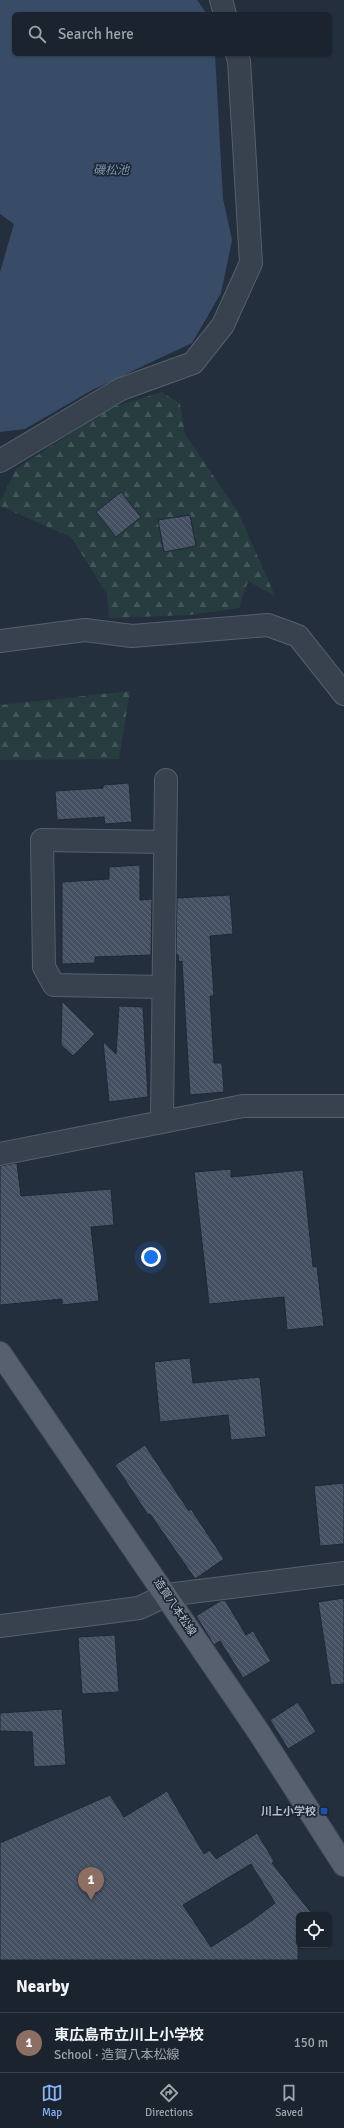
<!DOCTYPE html>
<html lang="en">
<head>
<meta charset="utf-8">
<style>
	:root { --surface:#1b232e; --page:#282f3a; --text:#f1f3f6; --muted:#a0a4aa; --line:#39404a; --accent:#8ab4f8 }
	body { margin:0; font-family:Signika,"Noto Sans JP",sans-serif; background:var(--page); color:var(--text) }
	.controls { position:absolute; right:12px; bottom:12px; display:grid; overflow:hidden; border-radius:6px; box-shadow:0 1px 3px #0004 }
	.controls button { width:36px; height:36px; display:grid; place-items:center; padding:0; border:0; border-bottom:1px solid var(--line); background:var(--surface); color:var(--text); font:20px sans-serif }
	.you { position:absolute; left:151px; top:1257px; width:14px; height:14px; margin:-10px; border:3px solid #fff; border-radius:50%; background:#1a73e8; box-shadow:0 0 0 6px #1a73e833 }
	.badge { display:grid; place-items:center; width:26px; height:26px; border-radius:50%; background:var(--accent); color:#fff; font-size:13px; font-weight:700 }
	.pin { position:absolute; translate:-50% -33px; filter:drop-shadow(0 1px 2px #0008) }
	.pin::after { content:''; position:absolute; top:21px; width:14px; height:12px; background:inherit; clip-path:polygon(0 0,100% 0,50% 100%) }
	.list { margin:0; padding:0; list-style:none }
	h2 { display:flex; justify-content:space-between; align-items:center; height:52px; margin:0; padding:0 16px; font-size:17px }
	h2 small { font-size:13px; font-weight:400; color:var(--muted) }
	.list li { display:grid; grid-template-columns:26px 1fr auto; gap:12px; align-items:center; box-sizing:border-box; height:60px; padding:0 16px; border-top:1px solid var(--line) }
	.list b { display:block; font-size:15px; white-space:nowrap }
	.list p { margin:0; font-size:13px; white-space:nowrap; color:var(--muted) }
	.list em { font-size:13px; font-style:normal; color:var(--muted) }
	.icon { flex:none; width:22px; height:22px; fill:none; stroke:currentColor; stroke-width:2; stroke-linecap:round; stroke-linejoin:round }
	.map { position:relative; flex:none; width:344px; height:1960px; overflow:hidden }
	.search { position:absolute; background:var(--surface); box-shadow:0 1px 3px #0004; left:12px; right:12px; top:12px; height:44px; display:flex; align-items:center; gap:10px; box-sizing:border-box; padding:0 14px; border-radius:6px; color:var(--muted); font-size:15px }
	.sheet { height:112px; background:var(--surface) }
	nav { display:flex; justify-content:space-around; align-items:center; box-sizing:border-box; height:56px; border-top:1px solid var(--line); background:var(--surface); font-size:11px; color:var(--muted) }
	nav a { display:grid; justify-items:center; gap:2px }
	nav .on { color:var(--accent) }
	.map>svg:first-child { display:block }
	.forest { fill:url(#forest-firs) }
	.water { fill:#394c67 }
	.building { fill:url(#building-back-hatch); stroke:#1f2835; fill-rule:evenodd }
	.lines { fill:none; stroke-linecap:round; stroke-linejoin:round }
	.minor-casing { stroke:#565f6c; stroke-width:24 }
	.major-casing { stroke:#414a57; stroke-width:24 }
	.minor { stroke:#38414e; stroke-width:22 }
	.major { stroke:#56606e; stroke-width:22 }
	.transit-dot { fill:#1a4fb4; stroke:#1d2633; stroke-width:1.5 }
	.labels { text-anchor:middle; dominant-baseline:central; stroke-width:3.5; stroke-linejoin:round; paint-order:stroke }
	.street-label { font-size:11px; fill:#b4bcc9; stroke:#1d2633 }
	.poi-label { font-size:11px; font-weight:bold; fill:#b4bcc9; stroke:#1d2633; text-anchor:end }
	.water-label { font-size:12px; font-style:italic; fill:#7c92b1; stroke:#1d2633 }
</style>
</head>
<body>
<div class="map">
<svg width="344" height="1960" viewBox="0 0 344 1960">
	<defs>
		<pattern id="forest-firs" width="22" height="20" patternUnits="userSpaceOnUse"><rect width="22" height="20" fill="#263c3f"/><path d="M5 1l3.5 6h-7zM16 11l3.5 6h-7z" fill="#435659"/></pattern>
		<pattern id="building-back-hatch" width="6" height="6" patternUnits="userSpaceOnUse"><rect width="6" height="6" fill="#455162"/><path d="M-1 5l2 2M0 0l6 6M5-1l2 2" fill="none" stroke="#5d6877"/></pattern>
	</defs>
	<rect width="100%" height="100%" fill="#242f3e"/>
	<path class="forest" d="M 162,392 L 180,404 L 185,434 L 238,512 L 275,596 L 248,581 L 239,608 L 189,615 L 109,618 L 107,594 L 71,537 L 0,506 L 0,502 L 16,469 L 110,408 Z
		M 130,691 L 119,759 L 0,760 L 0,705 Z"/>
	<path class="water" d="M 0,0 L 197,0 L 207,14 L 14,14 L 14,54 L 215,54 L 223,199 L 232,240 L 221,293 L 192,343 L 92,390 L 25,429 L 0,432 L 0,272 L 14,224 L 0,214 Z"/>
	<path class="building" d="M 121,492 L 141,517 L 116,537 L 96,512 Z
		M 190,515 L 196,546 L 164,552 L 158,520 Z
		M 129,783 L 132,822 L 105,824 L 104,817 L 57,820 L 55,791 L 103,788 L 103,785 Z
		M 140,865 L 140,900 L 152,899 L 151,955 L 95,957 L 95,963 L 62,964 L 62,882 L 109,879 L 109,867 Z
		M 230,895 L 233,934 L 210,936 L 214,996 L 210,996 L 214,1063 L 222,1063 L 224,1092 L 190,1095 L 182,961 L 179,962 L 178,955 L 176,955 L 177,898 Z
		M 62,1001 L 95,1034 L 73,1056 L 61,1045 Z
		M 119,1006 L 143,1007 L 148,1097 L 109,1102 L 103,1041 L 116,1054 Z
		M 17,1163 L 21,1196 L 111,1189 L 114,1225 L 91,1227 L 99,1301 L 62,1305 L 62,1299 L 0,1305 L 0,1166 Z
		M 231,1169 L 231,1177 L 303,1170 L 313,1267 L 317,1266 L 324,1326 L 287,1330 L 284,1297 L 209,1304 L 194,1172 Z
		M 190,1358 L 193,1383 L 260,1377 L 266,1437 L 231,1440 L 228,1415 L 160,1422 L 154,1362 Z
		M 145,1445 L 189,1511 L 191,1509 L 224,1559 L 195,1579 L 150,1514 L 148,1515 L 115,1465 Z
		M 344,1483 L 344,1544 L 320,1546 L 314,1486 Z
		M 344,1598 L 344,1684 L 331,1685 L 318,1602 Z
		M 225,1600 L 246,1635 L 253,1631 L 271,1661 L 243,1678 L 220,1641 L 214,1645 L 196,1616 L 220,1601 Z
		M 115,1635 L 119,1692 L 82,1694 L 78,1637 Z
		M 298,1702 L 316,1732 L 288,1749 L 270,1720 Z
		M 62,1709 L 66,1765 L 34,1767 L 32,1732 L 0,1731 L 0,1713 Z
		M 167,1791 L 204,1854 L 210,1850 L 216,1859 L 257,1833 L 274,1861 L 272,1863 L 313,1915 L 299,1915 L 298,1960 L 0,1960 L 0,1843 L 110,1795 L 124,1817 ZM 251,1864 L 275,1903 L 250,1922 L 211,1947 L 183,1905 Z"/>
	<g class="lines">
		<defs>
			<path id="minor" d="M 221,0 L 225,14
				M 0,461 L 121,389 L 193,363 L 223,325 L 251,263 L 239,61 L 237,54
				M 0,641 L 85,630 L 132,636 L 268,625 L 298,636 L 344,694
				M 163,987 L 54,985 L 44,967 L 42,840 L 165,842
				M 162,1121 L 166,780
				M 0,1154 L 243,1106 L 344,1106
				M 0,1626 L 139,1608 L 167,1595 L 344,1573"/>
			<path id="major" d="M 0,1353 L 258,1731 L 344,1865"/>
		</defs>
		<use href="#minor" class="minor-casing"/>
		<use href="#major" class="major-casing"/>
		<use href="#minor" class="minor"/>
		<use href="#major" class="major"/>
	</g>
	<rect class="transit-dot" x="320" y="1807" width="8" height="8" rx="2"/>
	<g class="labels">
		<g class="street-label">
			<text transform="translate(175 1607) rotate(56)">造賀八本松線</text>
		</g>
		<g class="poi-label">
			<text x="316" y="1811">川上小学校</text>
		</g>
		<g class="water-label">
			<text x="111" y="170">磯松池</text>
		</g>
	</g>
</svg>
<div class="controls">
<button><svg class="icon" aria-label="locate" viewBox="0 0 24 24"><circle cx="12" cy="12" r="6"/><path d="M12 2v4M12 18v4M2 12h4M18 12h4"/></svg></button>
</div>
<div class="you"></div>
<div class="pin badge" style="left:91px;top:1900px;background:#8d6e63">1</div>
<div class="search"><svg class="icon" aria-label="search" viewBox="0 0 24 24"><circle cx="10" cy="10" r="6"/><path d="M15 15l6 6"/></svg>Search here</div>
</div>
<section class="sheet">
<h2>Nearby<small></small></h2>
<ul class="list">
<li><span class="badge" style="background:#8d6e63">1</span><div><b>東広島市立川上小学校</b><p>School · 造賀八本松線</p></div><em>150 m</em></li>
</ul>
</section>
<nav>
<a class="on"><svg class="icon" aria-label="map" viewBox="0 0 24 24"><path d="M3 6l6-2 6 2 6-2v14l-6 2-6-2-6 2zM9 4v14M15 6v14"/></svg>Map</a>
<a><svg class="icon" aria-label="directions" viewBox="0 0 24 24"><path d="M12 3l9 9-9 9-9-9zM9 14v-3h6M13 9l2 2-2 2"/></svg>Directions</a>
<a><svg class="icon" aria-label="saved" viewBox="0 0 24 24"><path d="M7 4h10v16l-5-4-5 4z"/></svg>Saved</a>
</nav>
</body>
</html>
